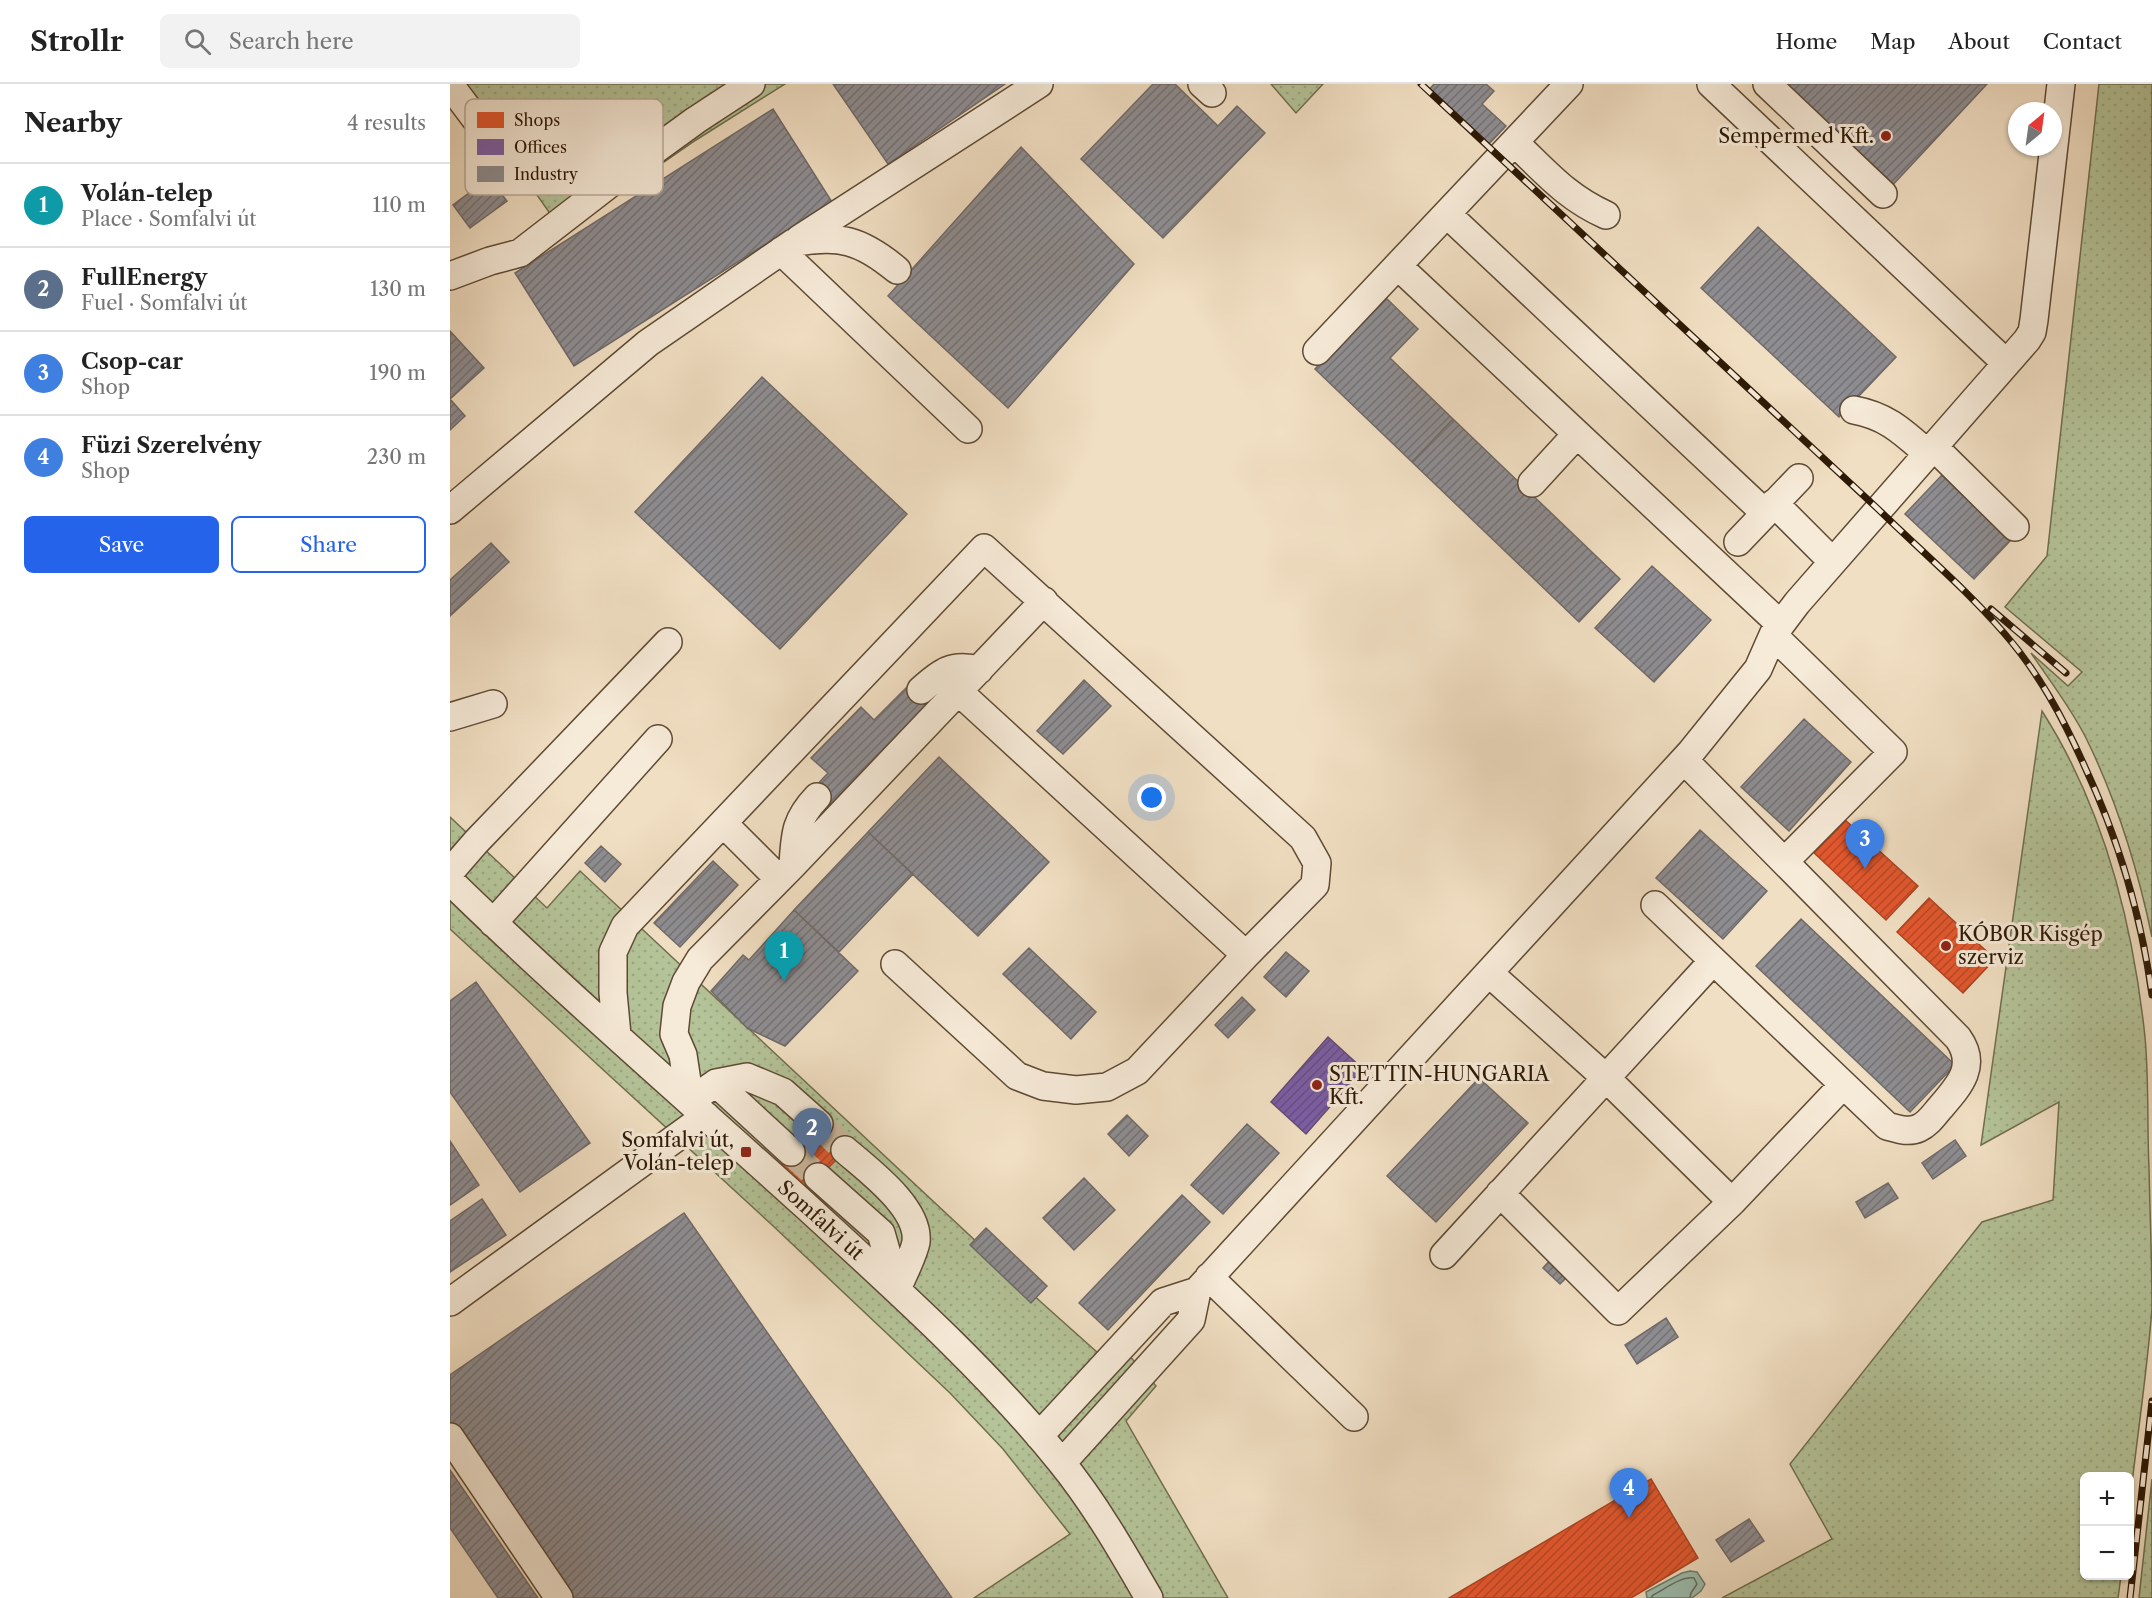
<!DOCTYPE html>
<html lang="en">
<head>
<meta charset="utf-8">
<style>
	:root { --surface:#fff; --page:#f2f2f2; --text:#222; --muted:#767676; --line:#e0e0e0; --accent:#2563eb }
	body { margin:0; font-family:"Libre Caslon Text",serif; background:var(--page); color:var(--text) }
	.controls { position:absolute; right:18px; bottom:18px; display:grid; overflow:hidden; border-radius:9px; box-shadow:0 2px 4px #0004 }
	.controls button { width:54px; height:54px; display:grid; place-items:center; padding:0; border:0; border-bottom:2px solid var(--line); background:var(--surface); color:var(--text); font:30px sans-serif }
	.compass { position:absolute; left:1558px; top:18px; width:54px; height:54px; border-radius:50%; background:var(--surface); box-shadow:0 2px 4px #0004; rotate:29deg }
	.you { position:absolute; left:702px; top:714px; width:21px; height:21px; margin:-15px; border:4px solid #fff; border-radius:50%; background:#1a73e8; box-shadow:0 0 0 9px #1a73e833 }
	.badge { display:grid; place-items:center; width:39px; height:39px; border-radius:50%; background:var(--accent); color:#fff; font-size:20px; font-weight:700 }
	.pin { position:absolute; translate:-50% -50px; filter:drop-shadow(0 2px 3px #0008) }
	.pin::after { content:''; position:absolute; top:32px; width:21px; height:18px; background:inherit; clip-path:polygon(0 0,100% 0,50% 100%) }
	.list { margin:0; padding:0; list-style:none }
	h2 { display:flex; justify-content:space-between; align-items:center; height:78px; margin:0; padding:0 24px; font-size:26px }
	h2 small { font-size:20px; font-weight:400; color:var(--muted) }
	.list li { display:grid; grid-template-columns:39px 1fr auto; gap:18px; align-items:center; box-sizing:border-box; height:84px; padding:0 24px; border-top:2px solid var(--line) }
	.list b { display:block; font-size:22px; white-space:nowrap }
	.list p { margin:0; font-size:20px; white-space:nowrap; color:var(--muted) }
	.list em { font-size:20px; font-style:normal; color:var(--muted) }
	.actions { display:flex; gap:12px; padding:18px 24px }
	.actions a { flex:1; padding:14px 0; border:2px solid var(--accent); border-radius:9px; text-align:center; font-size:21px; color:var(--accent) }
	.actions .main { background:var(--accent); color:#fff }
	.icon { flex:none; width:33px; height:33px; fill:none; stroke:currentColor; stroke-width:2; stroke-linecap:round; stroke-linejoin:round }
	.map { position:relative; flex:none; width:1702px; height:1514px; overflow:hidden }
	header { display:flex; align-items:center; gap:36px; box-sizing:border-box; height:84px; padding:0 30px; background:var(--surface); border-bottom:2px solid var(--line) }
	header strong { font-size:28px }
	nav { display:flex; gap:33px; margin-inline-start:auto; font-size:21px }
	.search { width:420px; height:54px; background:var(--page); display:flex; align-items:center; gap:15px; box-sizing:border-box; padding:0 21px; border-radius:9px; color:var(--muted); font-size:22px }
	main { display:flex }
	aside { flex:1; background:var(--surface) }
	.map>svg:first-child { display:block }
	.grass { fill:url(#grass-dots); stroke:#706e4e; stroke-width:1.5 }
	.water { fill:#9bbdaf; stroke:#6f7b6b; stroke-width:1.5 }
	.shops { fill:url(#shops-hatch); stroke:#ad4422; stroke-width:1.5 }
	.offices { fill:url(#offices-hatch); stroke:#644976; stroke-width:1.5 }
	.industry { fill:url(#industry-hatch); stroke:#706a68; stroke-width:1.5 }
	.lines { fill:none; stroke-linecap:round; stroke-linejoin:round }
	.shore { stroke:#646b5a; stroke-width:1.5 }
	.minor-tunnel { stroke:#cab79d; stroke-width:27; stroke-dasharray:27 14; stroke-linecap:butt }
	.minor-casing { stroke:#5e4a34; stroke-width:30 }
	.minor { stroke:#f6ead8; stroke-width:27 }
	.rail-casing { stroke:#2d1905; stroke-width:7 }
	.rail { stroke:#f6ead8; stroke-width:4.5; stroke-dasharray:14; stroke-linecap:butt }
	.poi-dot { fill:#8f2418; stroke:#f6ead8; stroke-width:2 }
	.labels { text-anchor:middle; dominant-baseline:central; stroke-width:6; stroke-linejoin:round; paint-order:stroke }
	.poi-label { font-size:20px; fill:#2d1905; stroke:#f6ead8; text-anchor:end }
	.street-label { font-size:20px; fill:#2d1905; stroke:#f6ead8 }
	.key { fill:#f6ead8; stroke:#baab99; stroke-width:1.5 }
	.key-label { font-size:16px; fill:#2d1905 }
</style>
</head>
<body>
<header>
<strong>Strollr</strong>
<div class="search"><svg class="icon" aria-label="search" viewBox="0 0 24 24"><circle cx="10" cy="10" r="6"/><path d="M15 15l6 6"/></svg>Search here</div>
<nav><a>Home</a><a>Map</a><a>About</a><a>Contact</a></nav>
</header>
<main>
<aside>
<h2>Nearby<small>4 results</small></h2>
<ul class="list">
<li><span class="badge" style="background:#0f9aa8">1</span><div><b>Volán-telep</b><p>Place · Somfalvi út</p></div><em>110 m</em></li>
<li><span class="badge" style="background:#5c6f8a">2</span><div><b>FullEnergy</b><p>Fuel · Somfalvi út</p></div><em>130 m</em></li>
<li><span class="badge" style="background:#3f7fe0">3</span><div><b>Csop-car</b><p>Shop</p></div><em>190 m</em></li>
<li><span class="badge" style="background:#3f7fe0">4</span><div><b>Füzi Szerelvény</b><p>Shop</p></div><em>230 m</em></li>
</ul>
<div class="actions"><a class="main">Save</a><a>Share</a></div>
</aside>
<div class="map">
<svg width="1702" height="1514" viewBox="0 0 1702 1514">
	<defs>
		<pattern id="grass-dots" width="8" height="8" patternUnits="userSpaceOnUse" patternTransform="scale(1.5)"><rect width="8" height="8" fill="#b4c398"/><path d="M2 2h.1M6 6h.1" fill="none" stroke="#9ba782" stroke-width="1.8" stroke-linecap="round"/></pattern>
		<pattern id="shops-hatch" width="6" height="6" patternUnits="userSpaceOnUse" patternTransform="scale(1.5)"><rect width="6" height="6" fill="#e4572e"/><path d="M-1 1l2-2M0 6l6-6M5 7l2-2" fill="none" stroke="#b94725"/></pattern>
		<pattern id="offices-hatch" width="6" height="6" patternUnits="userSpaceOnUse" patternTransform="scale(1.5)"><rect width="6" height="6" fill="#7b5ea7"/><path d="M-1 1l2-2M0 6l6-6M5 7l2-2" fill="none" stroke="#654d86"/></pattern>
		<pattern id="industry-hatch" width="6" height="6" patternUnits="userSpaceOnUse" patternTransform="scale(1.5)"><rect width="6" height="6" fill="#8d8d92"/><path d="M-1 1l2-2M0 6l6-6M5 7l2-2" fill="none" stroke="#747275"/></pattern>
	</defs>
	<rect width="100%" height="100%" fill="#f1dfc3"/>
	<filter id="stains"><feTurbulence type="fractalNoise" baseFrequency=".00333" numOctaves="4"/><feColorMatrix values="0 0 0 0 .2 0 0 0 0 .09 0 0 0 0 .02 0 0 0 .5 -.17"/></filter>
	<radialGradient id="worn" r=".72"><stop offset=".6" stop-color="#630" stop-opacity="0"/><stop offset="1" stop-color="#630" stop-opacity=".3"/></radialGradient>
	<path class="grass" d="M 9,0 L 335,0 L 246,56 L 113,148 Z
		M 821,0 L 873,0 L 846,29 Z
		M 1649,0 L 1702,0 L 1702,853 C 1688,786 1666,715 1636,654 C 1621,624 1600,597 1581,569 L 1618,602 L 1632,588 L 1555,523 L 1597,472 Z
		M 1592,627 C 1654,724 1683,840 1695,953 C 1699,996 1697,1041 1699,1084 C 1700,1130 1702,1178 1702,1224 C 1697,1289 1687,1353 1680,1417 L 1680,1392 L 1634,1392 L 1634,1492 L 1671,1492 L 1668,1514 L 1272,1514 L 1382,1455 L 1340,1380 L 1532,1138 L 1603,1116 L 1609,1018 L 1531,1061 Z
		M 0,733 L 97,824 L 130,787 L 592,1219 L 648,1269 L 663,1253 L 706,1302 L 676,1337 L 778,1514 L 524,1514 L 620,1450 L 553,1365 L 500,1309 L 321,1140 L 0,845 Z
		M 1702,1395 L 1702,1514 L 1689,1514 Z"/>
	<path class="water" d="M 1240,1487 L 1247,1488 L 1255,1500 L 1251,1507 L 1242,1514 L 1197,1514 L 1196,1508 L 1232,1489 Z"/>
	<path class="shops" d="M 1393,734 L 1468,802 L 1436,836 L 1362,767 Z
		M 1479,814 L 1545,875 L 1513,909 L 1447,848 Z
		M 375,1035 L 401,1061 L 357,1105 L 331,1080 Z
		M 1201,1395 L 1248,1474 L 1181,1514 L 999,1514 Z"/>
	<path class="offices" d="M 878,953 L 913,985 L 856,1050 L 821,1018 Z"/>
	<path class="industry" d="M 383,0 L 555,0 L 438,80 Z
		M 703,0 L 725,0 L 768,42 L 787,22 L 815,49 L 713,154 L 631,75 Z
		M 984,0 L 1036,0 L 1044,7 L 1032,20 L 1056,42 L 1039,60 L 979,6 Z
		M 1327,0 L 1537,0 L 1439,105 Z
		M 323,25 L 382,118 L 124,282 L 65,189 Z
		M 571,63 L 684,180 L 558,324 L 438,212 Z
		M 39,94 L 57,117 L 20,144 L 3,121 Z
		M 1308,143 L 1446,273 L 1389,333 L 1251,204 Z
		M 934,212 L 968,245 L 940,274 L 1003,335 L 962,378 L 865,285 Z
		M 0,247 L 34,284 L 0,315 Z
		M 312,293 L 457,430 L 330,565 L 185,428 Z
		M 0,315 L 15,332 L 0,346 Z
		M 1003,335 L 1170,495 L 1129,538 L 962,378 Z
		M 1492,391 L 1560,457 L 1524,495 L 1455,430 Z
		M 41,459 L 59,478 L 0,532 L 0,496 Z
		M 1202,482 L 1261,536 L 1204,598 L 1145,544 Z
		M 634,596 L 661,622 L 613,670 L 587,647 Z
		M 457,603 L 476,622 L 381,720 L 364,704 L 378,689 L 361,674 L 411,623 L 424,636 Z
		M 1354,635 L 1401,678 L 1339,747 L 1291,703 Z
		M 489,673 L 599,778 L 528,852 L 418,748 Z
		M 1250,746 L 1317,807 L 1273,855 L 1206,794 Z
		M 418,748 L 463,790 L 389,868 L 344,826 Z
		M 151,762 L 171,780 L 155,798 L 135,779 Z
		M 263,777 L 288,801 L 230,863 L 204,839 Z
		M 344,826 L 408,887 L 335,962 L 297,944 L 261,907 L 293,871 L 299,876 Z
		M 1351,835 L 1505,981 L 1460,1028 L 1306,882 Z
		M 579,864 L 646,928 L 621,955 L 553,890 Z
		M 836,868 L 859,887 L 836,913 L 814,893 Z
		M 26,898 L 140,1059 L 70,1108 L 0,1008 L 0,917 Z
		M 792,913 L 805,926 L 778,954 L 765,941 Z
		M 1029,994 L 1078,1039 L 986,1138 L 937,1092 Z
		M 677,1031 L 698,1052 L 679,1072 L 658,1050 Z
		M 797,1040 L 829,1069 L 773,1130 L 741,1101 Z
		M 1505,1056 L 1516,1072 L 1483,1095 L 1472,1079 Z
		M 0,1057 L 29,1101 L 0,1121 Z
		M 634,1094 L 665,1126 L 624,1166 L 593,1134 Z
		M 1438,1099 L 1448,1114 L 1415,1134 L 1406,1118 Z
		M 732,1111 L 760,1138 L 658,1246 L 629,1219 Z
		M 32,1115 L 56,1151 L 0,1188 L 0,1137 Z
		M 234,1129 L 502,1514 L 122,1514 L 0,1338 L 0,1291 Z
		M 536,1144 L 597,1202 L 581,1219 L 520,1161 Z
		M 1102,1174 L 1120,1190 L 1110,1200 L 1093,1184 Z
		M 1216,1234 L 1228,1253 L 1187,1280 L 1175,1261 Z
		M 0,1386 L 88,1514 L 48,1514 L 0,1444 Z
		M 1299,1435 L 1314,1457 L 1281,1478 L 1266,1456 Z"/>
	<g class="lines">
		<path class="shore" d="M 1201,1514 L 1203,1511 C 1215,1505 1231,1492 1244,1494 L 1247,1500 L 1241,1509 L 1240,1514"/>
		<path class="minor-tunnel" d="M 369,1040 L 395,1066
			M 341,1068 L 368,1093"/>
		<defs>
			<path id="minor" d="M 752,0 L 762,9
				M 1261,0 L 1556,279
				M 1317,0 L 1433,110
				M 0,1 L 46,62
				M 1065,59 C 1096,88 1116,113 1156,131
				M 998,131 L 1315,429
				M 349,155 L 589,0
				M 331,167 L 518,345
				M 949,183 L 1330,540
				M 0,192 L 40,177 L 70,169 L 184,81 L 246,36 L 301,0
				M 867,267 L 1119,0
				M 1404,326 C 1437,332 1453,348 1477,369
				M 1483,362 L 1565,443
				M 1082,399 L 1127,350
				M 1324,419 L 1383,478
				M 0,426 L 198,259 L 343,159 C 389,150 411,156 447,186
				M 1288,458 L 1349,394
				M 1323,551 L 1443,668 L 1335,777
				M 471,606 C 491,588 502,579 529,586
				M 0,633 L 43,620
				M 274,740 L 329,795
				M 343,781 C 345,750 345,736 367,713
				M 0,788 L 26,758 L 218,558
				M 0,797 C 116,910 239,1016 358,1124 C 446,1205 536,1285 611,1378 C 645,1420 672,1467 699,1514
				M 1205,821 L 1437,1042 C 1448,1045 1458,1049 1469,1044 C 1478,1040 1484,1031 1490,1024 C 1509,1002 1528,982 1508,954 L 1234,676
				M 43,839 L 208,655
				M 445,880 L 567,992 L 593,1002 L 626,1006 L 657,1003 L 687,987 L 796,871 L 509,608
				M 1039,889 L 1156,994 L 1282,1118
				M 167,951 L 163,909 L 163,868 L 175,842 L 534,464 L 853,754 L 867,779 L 865,801 L 796,871
				M 266,999 L 297,993 L 333,1008 L 369,1040
				M 240,1017 L 233,971 L 224,950 L 227,922 L 236,898 L 250,875 L 343,781 L 594,517
				M 240,1017 L 266,999 L 341,1068
				M 395,1066 C 418,1086 470,1124 466,1158 C 464,1170 452,1193 447,1205
				M 368,1093 L 431,1149 L 447,1205
				M 1050,1109 L 1168,1227 L 1282,1118 L 1393,1001
				M 994,1171 L 1263,877
				M 759,1193 L 904,1333
				M 0,1218 L 256,1032
				M 589,1352 L 713,1218 L 747,1207 L 1241,668 L 1308,585 L 1323,551 L 1347,519 L 1577,256 L 1582,248 L 1584,236 L 1611,0
				M 0,1353 L 109,1514
				M 612,1379 L 741,1236 L 747,1207"/>
		</defs>
		<use href="#minor" class="minor-casing"/>
		<use href="#minor" class="minor"/>
		<defs>
			<path id="rail" d="M 971,0 L 1428,425 C 1470,466 1516,505 1554,549 C 1589,589 1613,634 1634,681 C 1668,754 1691,830 1702,911
				M 1541,525 L 1616,589
				M 1680,1514 L 1702,1317"/>
		</defs>
		<use href="#rail" class="rail-casing"/>
		<use href="#rail" class="rail"/>
	</g>
	<g class="poi-dot">
		<circle cx="1436" cy="52" r="6"/>
		<circle cx="1496" cy="862" r="6"/>
		<circle cx="867" cy="1001" r="6"/>
		<rect x="290" y="1062" width="12" height="12" rx="3"/>
	</g>
	<g class="labels">
		<g class="poi-label">
			<text x="1424" y="52">Sempermed Kft.</text>
			<text x="1508" y="850" text-anchor="start">KÓBOR Kisgép<tspan x="1508" dy="23">szerviz</tspan></text>
			<text x="879" y="990" text-anchor="start">STETTIN-HUNGARIA<tspan x="879" dy="23">Kft.</tspan></text>
			<text x="284" y="1056">Somfalvi út,<tspan x="284" dy="23">Volán-telep</tspan></text>
		</g>
		<g class="street-label">
			<text transform="translate(371 1136) rotate(42)">Somfalvi út</text>
		</g>
	</g>
	<rect x="15" y="15" width="198" height="96" rx="9" class="key"/>
	<rect x="27" y="28" width="27" height="16" fill="#e4572e"/>
	<rect x="27" y="55" width="27" height="16" fill="#7b5ea7"/>
	<rect x="27" y="82" width="27" height="16" fill="#8d8d92"/>
	<g class="key-label">
		<text x="64" y="42">Shops</text>
		<text x="64" y="69">Offices</text>
		<text x="64" y="96">Industry</text>
	</g>
	<rect width="100%" height="100%" filter="url(#stains)"/>
	<rect width="100%" height="100%" fill="url(#worn)"/>
</svg>
<div class="controls">
<button>+</button>
<button>−</button>
</div>
<svg class="compass" viewBox="-18 -18 36 36"><path d="M0-13l5 13h-10z" fill="#e53935"/><path d="M0 13l5-13h-10z" fill="#767676"/></svg>
<div class="you"></div>
<div class="pin badge" style="left:334px;top:897px;background:#0f9aa8">1</div>
<div class="pin badge" style="left:362px;top:1074px;background:#5c6f8a">2</div>
<div class="pin badge" style="left:1415px;top:785px;background:#3f7fe0">3</div>
<div class="pin badge" style="left:1179px;top:1434px;background:#3f7fe0">4</div>
</div>
</main>
</body>
</html>
